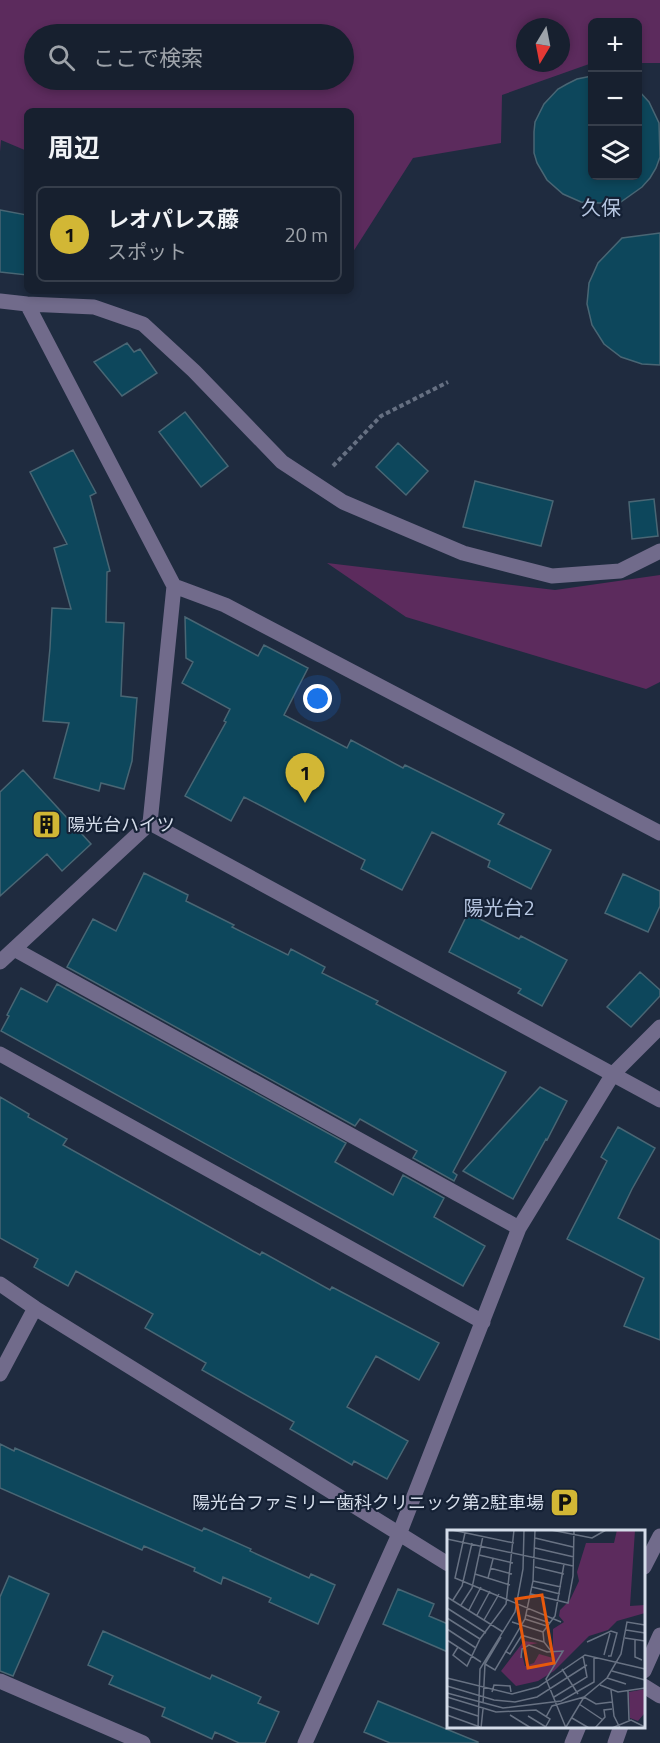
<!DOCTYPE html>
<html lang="ja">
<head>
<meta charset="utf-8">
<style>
	:root { --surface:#17202f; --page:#242d3b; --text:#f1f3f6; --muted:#9ea3aa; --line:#363e4b; --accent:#d2b735 }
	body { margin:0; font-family:"Titillium Web","Noto Sans JP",sans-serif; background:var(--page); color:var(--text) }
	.controls { position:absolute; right:18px; top:18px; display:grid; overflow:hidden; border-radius:9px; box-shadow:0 3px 9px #0003 }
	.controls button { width:54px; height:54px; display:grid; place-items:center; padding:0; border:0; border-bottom:2px solid var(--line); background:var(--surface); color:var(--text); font:30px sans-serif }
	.compass { position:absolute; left:516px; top:18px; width:54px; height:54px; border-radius:50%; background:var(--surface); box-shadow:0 3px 9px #0003; rotate:190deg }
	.you { position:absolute; left:318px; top:699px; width:21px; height:21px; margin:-15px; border:4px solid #fff; border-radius:50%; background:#1a73e8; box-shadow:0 0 0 9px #1a73e833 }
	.badge { display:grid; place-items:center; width:39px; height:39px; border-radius:50%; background:var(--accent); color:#111; font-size:20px; font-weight:700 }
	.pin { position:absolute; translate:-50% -50px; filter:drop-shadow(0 2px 3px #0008) }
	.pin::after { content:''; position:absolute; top:32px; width:21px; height:18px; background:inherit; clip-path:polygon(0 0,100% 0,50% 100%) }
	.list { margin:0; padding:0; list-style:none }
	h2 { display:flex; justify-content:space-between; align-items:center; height:78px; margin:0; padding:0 24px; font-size:26px }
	h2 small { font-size:20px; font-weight:400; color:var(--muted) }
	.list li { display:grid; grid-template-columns:39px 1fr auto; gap:18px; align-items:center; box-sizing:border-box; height:96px; margin:0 12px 12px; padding:0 12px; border:2px solid var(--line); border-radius:9px }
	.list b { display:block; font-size:22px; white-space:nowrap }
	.list p { margin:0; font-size:20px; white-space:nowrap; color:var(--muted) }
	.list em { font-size:20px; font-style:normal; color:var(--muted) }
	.icon { flex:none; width:33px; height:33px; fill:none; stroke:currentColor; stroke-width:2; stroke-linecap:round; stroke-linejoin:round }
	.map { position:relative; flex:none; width:660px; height:1743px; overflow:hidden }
	.search { position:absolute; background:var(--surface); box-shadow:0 3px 9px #0003; left:24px; top:24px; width:330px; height:66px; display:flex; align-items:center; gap:15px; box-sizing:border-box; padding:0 21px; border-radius:33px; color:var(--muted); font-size:22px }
	.panel { position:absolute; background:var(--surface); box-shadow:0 3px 9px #0003; left:24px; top:108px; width:330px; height:186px; border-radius:9px }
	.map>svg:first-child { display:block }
	.green { fill:#5c2b5d; fill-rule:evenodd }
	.building { fill:#0d475c; stroke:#496674; stroke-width:1.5 }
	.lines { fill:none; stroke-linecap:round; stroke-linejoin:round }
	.path { stroke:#667082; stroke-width:4; stroke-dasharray:4.5 3; stroke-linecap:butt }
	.minor { stroke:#716b8b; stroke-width:15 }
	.labels { text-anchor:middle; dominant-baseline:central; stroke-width:4.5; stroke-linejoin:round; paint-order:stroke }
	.poi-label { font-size:18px; fill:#d5ddea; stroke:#152135; text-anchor:start }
	.neighbourhood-label { font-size:20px; fill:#b6c6e1; stroke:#152135 }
	.inset-road { fill:none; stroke:#687283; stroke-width:1.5 }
	.view { fill:#e8590c; fill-opacity:0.15; stroke:#e8590c; stroke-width:3 }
	.inset-edge { fill:none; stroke:#d5ddea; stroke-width:3 }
</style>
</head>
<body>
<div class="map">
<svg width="660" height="1743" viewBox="0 0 660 1743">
	<rect width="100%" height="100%" fill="#1f2b3f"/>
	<path class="green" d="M 0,0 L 660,0 L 660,63 L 638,63 L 638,22 L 592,22 L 592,63 L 502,95 L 501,143 L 413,158 L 351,255 L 351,111 L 27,111 L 27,151 L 1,140 L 0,152 ZM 525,27 L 561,27 L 561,63 L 525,63 ZM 34,34 L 344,34 L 344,80 L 34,80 Z
		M 327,563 L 555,590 L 660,575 L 660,682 L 646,689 L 406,617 Z"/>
	<path class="building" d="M 592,76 L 592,176 L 638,176 L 638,90 L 649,102 L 659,123 L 660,157 L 656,168 L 650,178 L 642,187 L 618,204 L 581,202 L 563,194 L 547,180 L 537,163 L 534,153 L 534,132 L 535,122 L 544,104 L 558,89 L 567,84 L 577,79 Z
		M 0,210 L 27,215 L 27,275 L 0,272 Z
		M 660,233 L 660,365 L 642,364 L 621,357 L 604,344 L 592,325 L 587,304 L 589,283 L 598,263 L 622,238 Z
		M 127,343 L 134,352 L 140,349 L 157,373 L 122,396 L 94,362 Z
		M 185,412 L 228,466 L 201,487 L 159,432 Z
		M 398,443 L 428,471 L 406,495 L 376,467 Z
		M 73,450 L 96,493 L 90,496 L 110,571 L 107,572 L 106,622 L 124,623 L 121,696 L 137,698 L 132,761 L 124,789 L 101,783 L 99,791 L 54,778 L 69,723 L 43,721 L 50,648 L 52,608 L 71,609 L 54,548 L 67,544 L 30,472 Z
		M 475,481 L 553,501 L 541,546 L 463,527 Z
		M 654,499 L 658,536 L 632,539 L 629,502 Z
		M 185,617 L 258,656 L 264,645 L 308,668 L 284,715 L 347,748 L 351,740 L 403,768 L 405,765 L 504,814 L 498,824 L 551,850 L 531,889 L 488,867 L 490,861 L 432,832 L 402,890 L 361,869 L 365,860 L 244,797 L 231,821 L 185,796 L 226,722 L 224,721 L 230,709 L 182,683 L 193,662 L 186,658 Z
		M 23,770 L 91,844 L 62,871 L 47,854 L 0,896 L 0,792 Z
		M 144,873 L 188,895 L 186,901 L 234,925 L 232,927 L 288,955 L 291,949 L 325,967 L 322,973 L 378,1001 L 376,1004 L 506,1072 L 453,1172 L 457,1175 L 454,1181 L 413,1158 L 417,1151 L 360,1119 L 355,1126 L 67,967 L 93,919 L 116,931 Z
		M 623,874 L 660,891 L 660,906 L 648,932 L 605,913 Z
		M 468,913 L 519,939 L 521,936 L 567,960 L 542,1006 L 518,993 L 521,989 L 449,952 Z
		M 640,972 L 660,990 L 660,996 L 631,1027 L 607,1007 Z
		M 57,984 L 346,1143 L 335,1162 L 393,1195 L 403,1175 L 444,1198 L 434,1217 L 485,1246 L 463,1286 L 1,1031 L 9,1016 L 7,1015 L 21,988 L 47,1002 Z
		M 540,1087 L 567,1101 L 547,1140 L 546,1139 L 513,1199 L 463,1171 Z
		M 0,1097 L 29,1114 L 28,1117 L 67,1139 L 63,1145 L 260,1255 L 262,1252 L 330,1290 L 332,1287 L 439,1343 L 419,1380 L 376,1356 L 347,1407 L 408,1441 L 387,1479 L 354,1461 L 352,1465 L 290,1429 L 294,1422 L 202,1370 L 206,1363 L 145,1328 L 153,1314 L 76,1271 L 68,1286 L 34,1267 L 38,1259 L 0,1238 Z
		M 618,1127 L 655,1148 L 632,1189 L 618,1218 L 660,1240 L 660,1340 L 624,1326 L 644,1278 L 567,1239 L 607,1161 L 601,1157 Z
		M 0,1444 L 14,1451 L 15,1448 L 202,1531 L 204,1528 L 251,1549 L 250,1551 L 309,1578 L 311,1574 L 335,1585 L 318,1624 L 269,1602 L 271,1598 L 223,1577 L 221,1584 L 194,1571 L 195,1568 L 144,1546 L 142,1550 L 0,1488 Z
		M 9,1576 L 49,1594 L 13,1676 L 0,1671 L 0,1597 Z
		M 398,1589 L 434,1604 L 429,1616 L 448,1624 L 448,1652 L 383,1624 Z
		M 103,1631 L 210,1679 L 212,1675 L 261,1697 L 258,1703 L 279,1712 L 265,1743 L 239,1743 L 215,1732 L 212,1739 L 162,1716 L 165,1708 L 109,1684 L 113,1676 L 88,1665 Z
		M 378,1701 L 478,1742 L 478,1743 L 390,1743 L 364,1732 Z"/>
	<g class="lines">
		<path class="path" d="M 333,466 L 381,416 L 448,382"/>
		<path class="minor" d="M 0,301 L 27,304 L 94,307 L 143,324 L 194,371 L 282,462 L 343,502 L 463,553 L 552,576 L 620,571 L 660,551
			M 174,586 L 225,605 L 660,833
			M 150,823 L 660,1100
			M 14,949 L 519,1228
			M 0,962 L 150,823 L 174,586 L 27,304
			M 0,1054 L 483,1322
			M 0,1284 L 35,1308 L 448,1564
			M 0,1374 L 35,1308
			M 644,1567 L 660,1536
			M 644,1671 L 660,1635
			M 0,1681 L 143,1743
			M 644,1686 L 660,1696
			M 305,1743 L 400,1532 L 519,1228 L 613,1074 L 660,1027
			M 572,1743 L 579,1726
			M 615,1743 L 621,1726"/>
	</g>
	<defs>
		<symbol id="building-square" viewBox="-11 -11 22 22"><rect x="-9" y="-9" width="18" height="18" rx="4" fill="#d2b735" stroke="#152135"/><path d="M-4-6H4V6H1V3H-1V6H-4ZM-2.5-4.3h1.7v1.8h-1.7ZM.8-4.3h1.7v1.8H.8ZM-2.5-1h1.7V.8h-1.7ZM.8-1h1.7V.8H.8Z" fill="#111"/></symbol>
		<symbol id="parking-square" viewBox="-11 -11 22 22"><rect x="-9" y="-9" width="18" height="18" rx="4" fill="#d2b735" stroke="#152135"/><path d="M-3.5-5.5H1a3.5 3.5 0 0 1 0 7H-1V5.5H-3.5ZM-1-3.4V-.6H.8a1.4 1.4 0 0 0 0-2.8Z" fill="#111"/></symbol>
	</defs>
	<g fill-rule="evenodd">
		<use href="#building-square" x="30" y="808" width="33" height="33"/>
		<use href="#parking-square" x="548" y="1486" width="33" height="33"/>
	</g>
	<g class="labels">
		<g class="poi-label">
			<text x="67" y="824">陽光台ハイツ</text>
			<text x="544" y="1502" text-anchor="end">陽光台ファミリー歯科クリニック第2駐車場</text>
		</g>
		<g class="neighbourhood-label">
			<text x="601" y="207">久保</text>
			<text x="499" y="907">陽光台2</text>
		</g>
	</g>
	<g transform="translate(447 1530)">
		<rect width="198" height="198" fill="#1f2b3f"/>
		<path d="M 170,0 L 188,0 L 183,76 L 198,75 L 198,83 L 170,91 L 161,100 L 142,106 L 107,141 L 91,151 L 69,156 L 54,141 L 77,111 L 91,113 L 77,116 L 74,120 L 78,136 L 87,133 L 92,124 L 106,128 L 106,99 L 117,92 L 112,86 L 113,80 L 123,70 L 132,51 L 130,42 L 139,13 L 167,13 ZM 198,159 L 197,184 L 191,191 L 183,188 L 182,162 Z" fill="#5c2b5d"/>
		<path class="inset-road" d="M 5,0 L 67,13M 104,0 L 145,8 L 159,0M 18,3 L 8,48 L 114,92M 88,8 L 126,17M 0,9 L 126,36M 88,18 L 127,27M 32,25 L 66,33M 88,37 L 117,44M 43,38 L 65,44M 28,44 L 63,55M 41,48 L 46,29M 86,51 L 114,57M 85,57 L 113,64M 84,64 L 121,73 L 126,46 L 127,0M 0,67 L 56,102M 6,70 L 15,56 L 25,13M 14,75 L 25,58 L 36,6M 0,78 L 39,103M 22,80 L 34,57M 30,85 L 43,61M 79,85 L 103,93M 0,88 L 33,109M 78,89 L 100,96M 37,90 L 52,64M 65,92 L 96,102M 0,99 L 29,118M 179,100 L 198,103M 74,105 L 97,112M 178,108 L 198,111M 188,109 L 188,127 L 195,130M 0,110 L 34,132M 140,112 L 164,101 L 170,103 L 164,126 L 161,126M 11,117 L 6,125 L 20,136 L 33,109 L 59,74 L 67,0M 58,121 L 63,124 L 75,105M 104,121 L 97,112 L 96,102 L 108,86 L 117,34M 157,125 L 163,103M 74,128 L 75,119 L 82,115 L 100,122 L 116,121 L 99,149 L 119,198M 38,134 L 48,140 L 78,89 L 86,51 L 88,0M 115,139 L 131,164M 165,141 L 198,150M 0,148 L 65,164 L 91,157 L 138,125 L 198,139M 160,148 L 179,154M 153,155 L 171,162 L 198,158M 0,156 L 47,170 L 68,172 L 90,167 L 140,135M 164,160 L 167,186 L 173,198M 181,161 L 182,190M 45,162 L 47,155 L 63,156 L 64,162M 0,163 L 56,178 L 114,171 L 147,152 L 147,127M 0,167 L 49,182 L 89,180 L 103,189 L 98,198M 107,167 L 140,147 L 136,126M 36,174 L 38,134 L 54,107M 132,174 L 156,190M 0,176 L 31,186M 0,185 L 33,197M 63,185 L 84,198M 81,186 L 99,197M 99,187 L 105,176 L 137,167 L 160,148 L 174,124 L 180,92 L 198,95M 125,188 L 142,198M 119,197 L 137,167 L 149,174 L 165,172M 31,198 L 33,139 L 68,82 L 76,39 L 77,0M 34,198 L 36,179M 148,198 L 158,187 L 157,180 L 165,179M 165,198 L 184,190 L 198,197"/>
		<path class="view" d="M 95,65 L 107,133 L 81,138 L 69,69 Z"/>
		<rect width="198" height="198" class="inset-edge"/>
	</g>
</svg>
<div class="controls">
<button>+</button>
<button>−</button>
<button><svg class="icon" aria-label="layers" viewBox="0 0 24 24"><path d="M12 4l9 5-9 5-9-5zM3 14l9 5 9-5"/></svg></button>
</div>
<svg class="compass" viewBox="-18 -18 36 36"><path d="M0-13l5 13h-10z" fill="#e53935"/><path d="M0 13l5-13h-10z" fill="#9ea3aa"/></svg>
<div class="you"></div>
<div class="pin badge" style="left:305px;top:803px">1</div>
<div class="search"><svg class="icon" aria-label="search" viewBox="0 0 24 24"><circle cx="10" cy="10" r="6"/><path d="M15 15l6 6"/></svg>ここで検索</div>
<section class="panel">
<h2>周辺<small></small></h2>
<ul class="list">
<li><span class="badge">1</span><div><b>レオパレス藤</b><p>スポット</p></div><em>20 m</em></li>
</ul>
</section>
</div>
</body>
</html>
